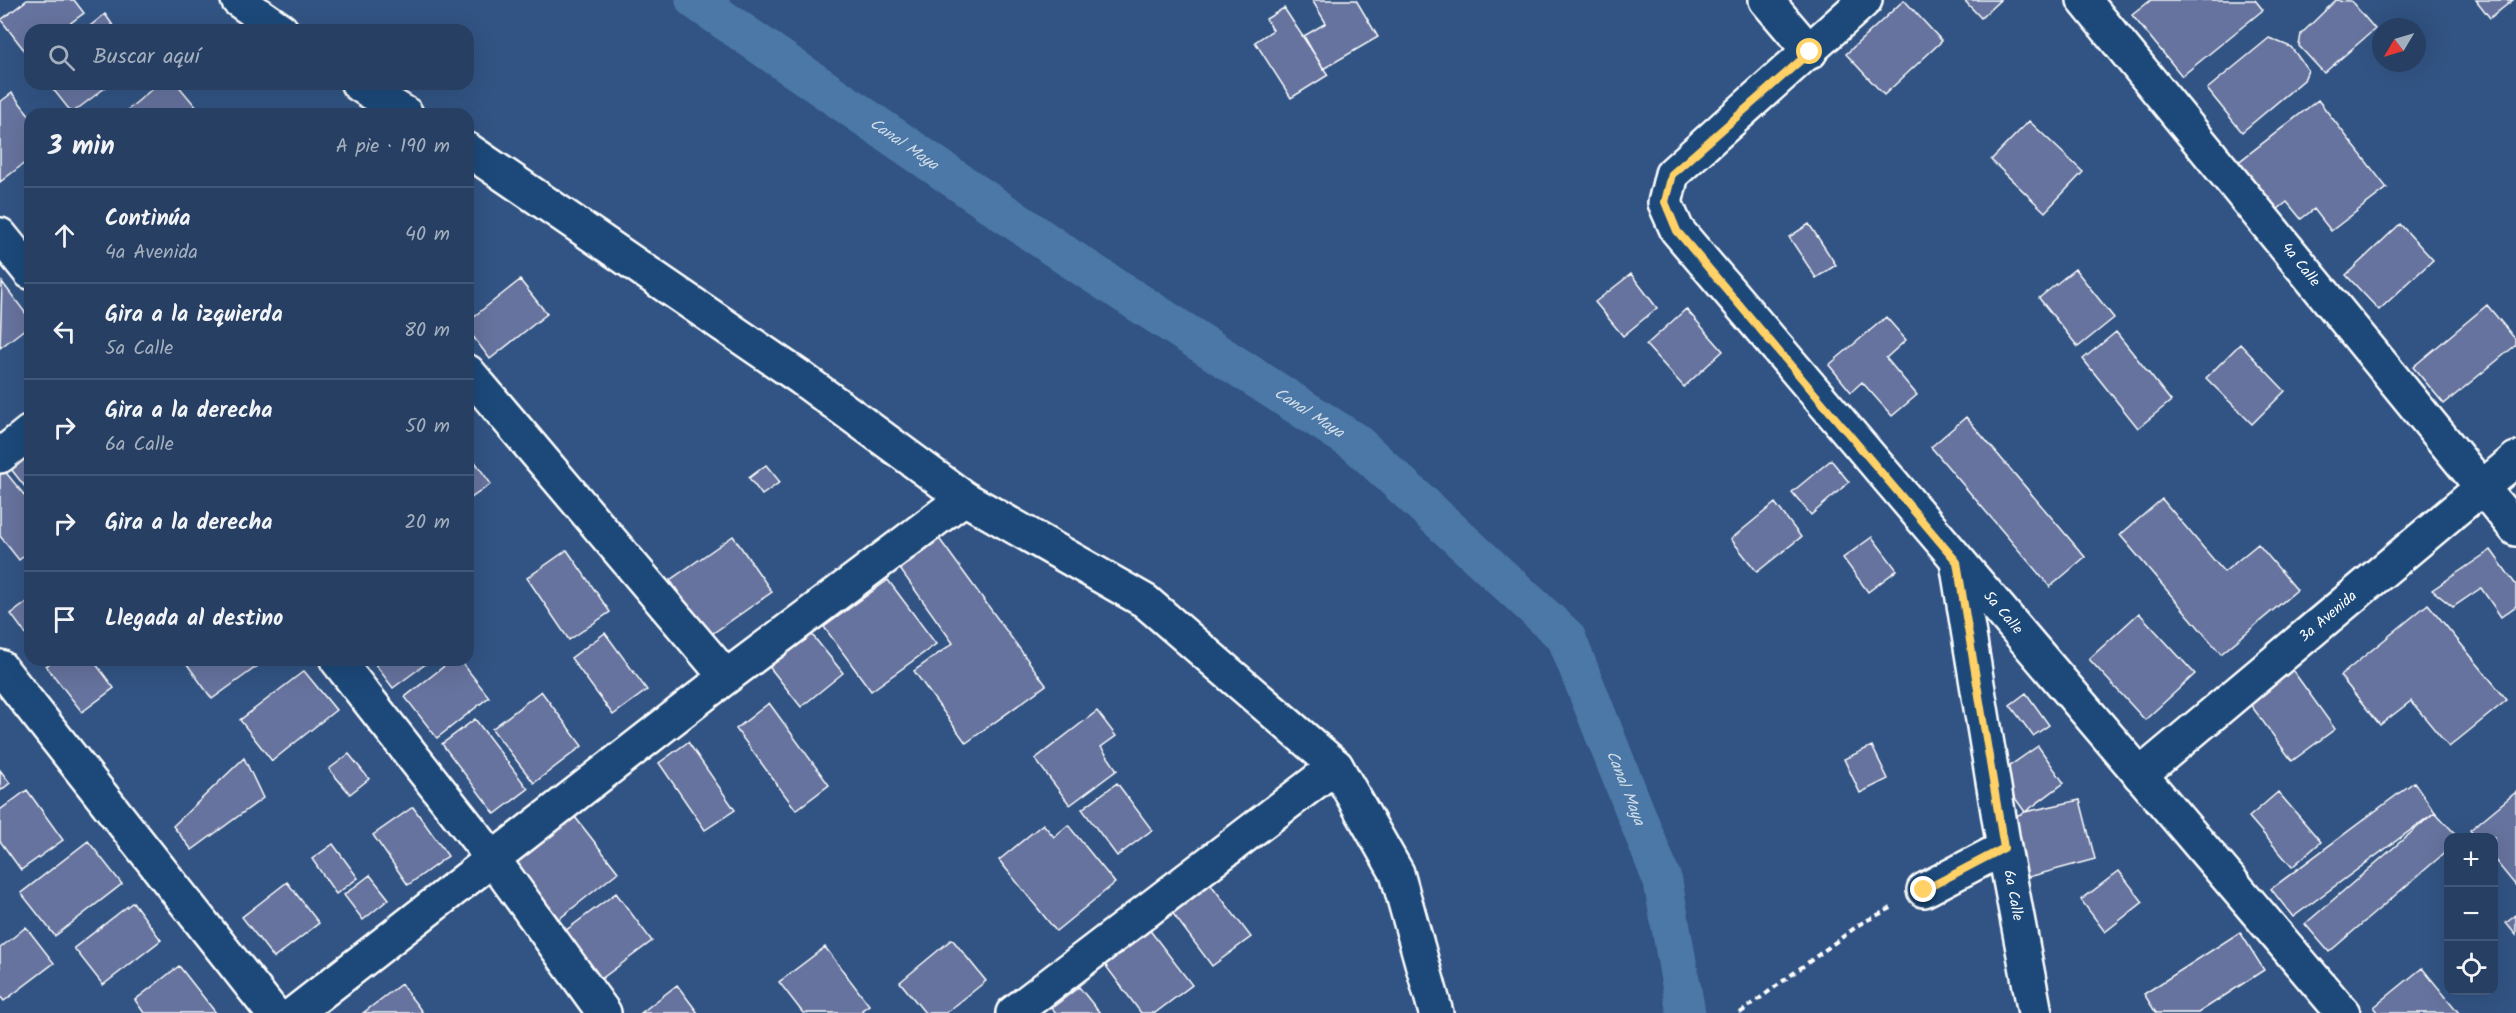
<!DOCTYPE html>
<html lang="es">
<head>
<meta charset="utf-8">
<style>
	:root { --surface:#263f63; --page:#324a6c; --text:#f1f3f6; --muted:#a4afbe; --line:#425878 }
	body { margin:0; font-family:Kalam,sans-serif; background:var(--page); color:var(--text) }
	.controls { position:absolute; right:18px; bottom:18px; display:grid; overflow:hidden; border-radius:12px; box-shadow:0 6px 24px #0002 }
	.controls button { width:54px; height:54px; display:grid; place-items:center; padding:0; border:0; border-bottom:2px solid var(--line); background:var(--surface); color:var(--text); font:30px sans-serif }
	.compass { position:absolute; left:2372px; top:18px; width:54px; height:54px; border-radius:50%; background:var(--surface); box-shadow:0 6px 24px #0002; rotate:232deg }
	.stop { position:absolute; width:18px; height:18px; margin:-14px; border:4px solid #ffd166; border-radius:50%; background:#fff }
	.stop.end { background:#ffd166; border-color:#fff; box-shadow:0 2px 6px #0008 }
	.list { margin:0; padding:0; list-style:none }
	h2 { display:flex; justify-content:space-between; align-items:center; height:78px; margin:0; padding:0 24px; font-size:26px }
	h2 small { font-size:20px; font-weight:400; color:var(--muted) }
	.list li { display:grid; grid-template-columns:39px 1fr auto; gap:18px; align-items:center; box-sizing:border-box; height:96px; padding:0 24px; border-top:2px solid var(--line) }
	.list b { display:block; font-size:22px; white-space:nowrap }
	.list p { margin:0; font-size:20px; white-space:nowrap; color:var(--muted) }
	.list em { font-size:20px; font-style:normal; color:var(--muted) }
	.icon { flex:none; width:33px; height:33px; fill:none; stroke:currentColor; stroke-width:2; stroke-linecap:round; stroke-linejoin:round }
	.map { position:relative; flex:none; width:2516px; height:1013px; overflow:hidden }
	.search { position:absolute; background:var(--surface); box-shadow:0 6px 24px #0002; left:24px; top:24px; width:450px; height:66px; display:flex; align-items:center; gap:15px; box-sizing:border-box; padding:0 21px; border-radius:18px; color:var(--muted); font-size:22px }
	.panel { position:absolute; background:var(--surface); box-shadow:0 6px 24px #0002; left:24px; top:108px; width:450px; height:558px; border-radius:18px }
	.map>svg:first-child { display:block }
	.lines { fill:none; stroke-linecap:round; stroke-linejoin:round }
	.canal { stroke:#4b78a6; stroke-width:39 }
	.building { fill:#66739e; stroke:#fff; stroke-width:1.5 }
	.street-casing { stroke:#fff; stroke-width:38 }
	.path { stroke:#fff; stroke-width:4; stroke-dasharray:6 4.5; stroke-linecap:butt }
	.street { stroke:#1f4a7a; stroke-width:33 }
	.route { stroke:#ffd166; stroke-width:8 }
	.labels { text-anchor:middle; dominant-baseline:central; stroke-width:4.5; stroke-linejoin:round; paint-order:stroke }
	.street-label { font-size:15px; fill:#fff; stroke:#1f4a7a }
	.water-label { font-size:16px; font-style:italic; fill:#d2dde9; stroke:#1f4a7a }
</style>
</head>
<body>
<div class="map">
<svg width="2516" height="1013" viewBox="0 0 2516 1013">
	<rect width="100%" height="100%" fill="#325484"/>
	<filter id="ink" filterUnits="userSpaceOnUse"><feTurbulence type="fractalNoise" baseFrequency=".0167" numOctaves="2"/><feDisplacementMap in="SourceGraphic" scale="12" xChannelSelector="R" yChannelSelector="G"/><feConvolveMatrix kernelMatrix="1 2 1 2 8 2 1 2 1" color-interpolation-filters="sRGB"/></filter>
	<g filter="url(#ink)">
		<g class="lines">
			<path class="canal" id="s1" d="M 695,0 L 1071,259 L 1356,443 L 1566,637 L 1663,882 L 1686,1013"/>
		</g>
		<path class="building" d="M 27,0 L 74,0 L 84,13 L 61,30 L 30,30 L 30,53 L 28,55 L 1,20 Z
			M 1312,0 L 1356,0 L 1378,37 L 1323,69 L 1304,36 L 1326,23 Z
			M 1904,0 L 1942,41 L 1884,95 L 1846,54 Z
			M 1964,0 L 2000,0 L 1981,18 Z
			M 2151,0 L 2255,0 L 2263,10 L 2182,76 L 2132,15 Z
			M 2336,0 L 2351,1 L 2375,29 L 2324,73 L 2299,46 L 2301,34 Z
			M 2476,0 L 2513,0 L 2490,18 Z
			M 1284,8 L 1328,75 L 1291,98 L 1255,42 L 1273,30 L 1266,19 Z
			M 105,14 L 116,30 L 85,30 Z
			M 2269,38 L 2291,47 L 2308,70 L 2304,80 L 2242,132 L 2207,89 Z
			M 49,84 L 110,84 L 72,113 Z
			M 158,84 L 177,84 L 202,114 L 123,114 Z
			M 12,93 L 30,116 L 30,159 L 0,182 L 0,102 Z
			M 2318,100 L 2387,188 L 2331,231 L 2314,209 L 2301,219 L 2287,202 L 2273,213 L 2236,164 Z
			M 2029,121 L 2083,172 L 2045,212 L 1991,160 Z
			M 1809,224 L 1836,265 L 1816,278 L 1789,237 Z
			M 2400,224 L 2433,260 L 2379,310 L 2346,275 Z
			M 2075,269 L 2114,318 L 2078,347 L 2039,298 Z
			M 1631,274 L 1657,308 L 1623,336 L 1595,302 Z
			M 520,280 L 547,314 L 490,359 L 468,330 L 468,321 Z
			M 2,282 L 30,319 L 30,325 L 0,348 Z
			M 2487,305 L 2516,340 L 2516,345 L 2444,404 L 2413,367 Z
			M 1686,309 L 1723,351 L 1684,387 L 1646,345 Z
			M 1886,317 L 1906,340 L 1886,358 L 1917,395 L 1892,416 L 1862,382 L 1851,392 L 1829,365 Z
			M 2116,332 L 2171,401 L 2138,428 L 2083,359 Z
			M 2240,344 L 2285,391 L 2252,424 L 2206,378 Z
			M 1966,417 L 2085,557 L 2050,587 L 1931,447 Z
			M 468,452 L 491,484 L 468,500 Z
			M 30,453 L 30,493 L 11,469 Z
			M 1831,460 L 1849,482 L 1811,515 L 1792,492 Z
			M 766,465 L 780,482 L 762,495 L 749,478 Z
			M 3,469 L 30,502 L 30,551 L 19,560 L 0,536 L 0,471 Z
			M 2162,499 L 2224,572 L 2258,544 L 2297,590 L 2221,654 L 2120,535 Z
			M 1775,503 L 1801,537 L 1757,572 L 1731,539 Z
			M 935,533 L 1046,685 L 966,743 L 914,671 L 953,643 L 895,562 Z
			M 733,536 L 772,592 L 709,636 L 670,580 Z
			M 1872,537 L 1897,570 L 1868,592 L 1843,558 Z
			M 567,550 L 610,612 L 569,640 L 527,578 Z
			M 2491,550 L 2516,585 L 2516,606 L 2501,617 L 2481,588 L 2453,607 L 2432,590 Z
			M 888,580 L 936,644 L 871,691 L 824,627 Z
			M 30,600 L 30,640 L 11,614 Z
			M 2428,604 L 2507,700 L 2449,747 L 2411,701 L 2380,725 L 2340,676 Z
			M 2139,613 L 2195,674 L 2145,720 L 2089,659 Z
			M 809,631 L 843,673 L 801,707 L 768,665 Z
			M 605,633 L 647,690 L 613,715 L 571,658 Z
			M 54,660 L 93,660 L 114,688 L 82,712 L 46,666 Z
			M 184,660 L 266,660 L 212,699 Z
			M 372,660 L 431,660 L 393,688 Z
			M 452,660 L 460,660 L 489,697 L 437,738 L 405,697 Z
			M 2291,668 L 2335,729 L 2292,761 L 2247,700 Z
			M 304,671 L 336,710 L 272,761 L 240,720 Z
			M 541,691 L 582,746 L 534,783 L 492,729 Z
			M 2026,693 L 2049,725 L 2033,736 L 2010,705 Z
			M 769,703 L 829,785 L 796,810 L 736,729 Z
			M 1097,711 L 1116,736 L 1101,747 L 1117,770 L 1070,805 L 1035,759 Z
			M 475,719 L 528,789 L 495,814 L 442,744 Z
			M 688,742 L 735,810 L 705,830 L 659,763 Z
			M 1872,746 L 1888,779 L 1860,793 L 1844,759 Z
			M 2038,746 L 2064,783 L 2025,812 L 1998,774 Z
			M 349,754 L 369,779 L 350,794 L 329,769 Z
			M 244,758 L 263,798 L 192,850 L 173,826 Z
			M 0,770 L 10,783 L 0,791 Z
			M 2414,782 L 2435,812 L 2293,917 L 2271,889 Z
			M 1117,783 L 1152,830 L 1117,856 L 1082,809 Z
			M 27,790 L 63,840 L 21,870 L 0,841 L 0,810 Z
			M 2278,792 L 2321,842 L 2292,867 L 2249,817 Z
			M 2516,792 L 2516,886 L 2494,859 L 2494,838 L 2476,838 L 2470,830 Z
			M 2080,800 L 2095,859 L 2025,878 L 2009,819 L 2025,812 Z
			M 413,807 L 448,856 L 408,885 L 373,835 Z
			M 2435,812 L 2459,838 L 2448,838 L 2448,850 L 2329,952 L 2305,924 Z
			M 575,817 L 618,872 L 559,919 L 516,863 Z
			M 1043,824 L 1054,837 L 1068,825 L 1115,883 L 1056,931 L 999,860 Z
			M 88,841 L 122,884 L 55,936 L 21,893 Z
			M 333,844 L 358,878 L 336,894 L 312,859 Z
			M 2119,871 L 2143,902 L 2105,932 L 2081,900 Z
			M 370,875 L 389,899 L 363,920 L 344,895 Z
			M 287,882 L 319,923 L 274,958 L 242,917 Z
			M 1209,882 L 1251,937 L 1212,966 L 1171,911 Z
			M 616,893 L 652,941 L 593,985 L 557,937 Z
			M 133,902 L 161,940 L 103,985 L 74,948 Z
			M 2516,915 L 2516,935 L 2506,923 Z
			M 1145,924 L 1192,985 L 1155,1013 L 1141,1013 L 1100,958 Z
			M 26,927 L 54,963 L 4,1001 L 0,996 L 0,948 Z
			M 2240,932 L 2264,970 L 2198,1013 L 2156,1013 L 2144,994 Z
			M 952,939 L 986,981 L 946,1013 L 925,1013 L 900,982 Z
			M 825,947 L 869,1005 L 862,1010 L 864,1013 L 803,1013 L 779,982 Z
			M 179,966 L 216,1013 L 144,1013 L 135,1000 Z
			M 2422,968 L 2459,1013 L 2379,1013 L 2374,1007 Z
			M 401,984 L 423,1013 L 363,1013 Z
			M 677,985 L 698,1013 L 641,1013 Z
			M 1079,987 L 1100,1013 L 1056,1013 L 1052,1008 Z"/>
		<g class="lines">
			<defs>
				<g id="street">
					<path d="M 238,0 L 281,30"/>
					<path d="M 1766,0 L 1810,52"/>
					<path id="s2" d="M 1865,0 L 1672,174 L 1665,203 L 1677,230 L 2343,1013"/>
					<path id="s3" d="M 2084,0 L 2516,529"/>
					<path d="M 358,84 L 406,114"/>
					<path d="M 468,150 L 801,378 L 964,498 L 1145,601 L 1336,766 L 1397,873 L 1436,1013"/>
					<path d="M 0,235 L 30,272"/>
					<path d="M 468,372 L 726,677"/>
					<path d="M 0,456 L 30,432"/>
					<path id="s4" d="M 1957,562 L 2004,848 L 2035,1013"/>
					<path d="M 337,660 L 493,859 L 604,1013"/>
					<path d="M 0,667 L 273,1013"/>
					<path id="s5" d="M 2140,775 L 2516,459"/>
					<path d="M 1924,890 L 2004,848"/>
					<path d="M 295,1013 L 726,677 L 964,498"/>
					<path d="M 1013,1013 L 1336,766"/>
				</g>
			</defs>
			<use href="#street" class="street-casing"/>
			<path class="path" d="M 1740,1013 L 1860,924 L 1895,906"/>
			<use href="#street" class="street"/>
		</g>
	</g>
	<g class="lines" filter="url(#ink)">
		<path class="route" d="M 1810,52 L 1672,174 L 1665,202 L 1677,231 L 1957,562 L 2004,848 L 1924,890"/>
	</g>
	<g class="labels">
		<g class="street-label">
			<text stroke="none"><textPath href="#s3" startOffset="342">4a Calle</textPath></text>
			<text stroke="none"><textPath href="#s2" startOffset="822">5a Calle</textPath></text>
			<text stroke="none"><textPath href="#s5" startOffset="246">3a Avenida</textPath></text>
			<text stroke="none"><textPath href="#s4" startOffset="338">6a Calle</textPath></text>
		</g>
		<g class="water-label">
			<text stroke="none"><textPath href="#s1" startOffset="254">Canal Maya</textPath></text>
			<text stroke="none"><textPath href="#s1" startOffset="740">Canal Maya</textPath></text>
			<text stroke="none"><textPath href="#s1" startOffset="1244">Canal Maya</textPath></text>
		</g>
	</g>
</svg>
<div class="controls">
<button>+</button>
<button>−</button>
<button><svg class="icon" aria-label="locate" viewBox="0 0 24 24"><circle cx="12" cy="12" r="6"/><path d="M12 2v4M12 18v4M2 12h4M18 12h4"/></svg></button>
</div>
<svg class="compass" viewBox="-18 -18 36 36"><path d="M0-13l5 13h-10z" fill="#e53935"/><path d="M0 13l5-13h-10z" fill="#a4afbe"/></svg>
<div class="stop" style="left:1810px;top:52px"></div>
<div class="stop end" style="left:1924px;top:890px"></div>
<div class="search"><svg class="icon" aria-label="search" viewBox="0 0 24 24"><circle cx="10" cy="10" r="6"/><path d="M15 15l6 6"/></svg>Buscar aquí</div>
<section class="panel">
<h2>3 min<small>A pie · 190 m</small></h2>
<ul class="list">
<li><svg class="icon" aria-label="ahead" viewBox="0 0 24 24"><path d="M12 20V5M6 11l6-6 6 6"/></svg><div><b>Continúa</b><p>4a Avenida</p></div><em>40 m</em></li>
<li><svg class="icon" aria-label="left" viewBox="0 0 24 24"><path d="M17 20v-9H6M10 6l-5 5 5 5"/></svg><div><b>Gira a la izquierda</b><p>5a Calle</p></div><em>80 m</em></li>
<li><svg class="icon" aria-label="right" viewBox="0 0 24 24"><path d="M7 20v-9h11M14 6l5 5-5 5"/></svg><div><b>Gira a la derecha</b><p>6a Calle</p></div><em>50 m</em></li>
<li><svg class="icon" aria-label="right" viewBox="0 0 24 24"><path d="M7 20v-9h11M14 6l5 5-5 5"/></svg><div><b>Gira a la derecha</b></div><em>20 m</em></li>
<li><svg class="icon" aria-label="arrive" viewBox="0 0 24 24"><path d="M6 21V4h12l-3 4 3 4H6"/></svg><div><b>Llegada al destino</b></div></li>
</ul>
</section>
</div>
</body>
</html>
